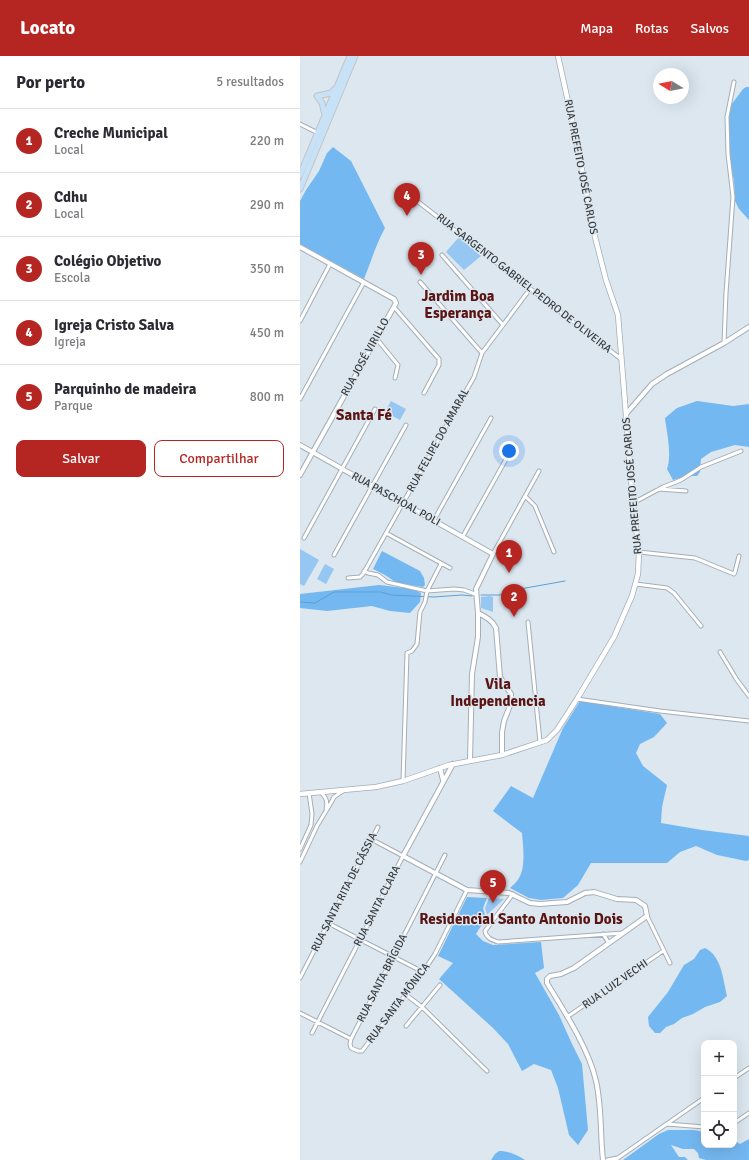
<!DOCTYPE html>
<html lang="pt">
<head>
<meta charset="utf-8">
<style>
	:root { --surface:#fff; --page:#f7f7f7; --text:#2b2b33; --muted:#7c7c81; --line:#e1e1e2; --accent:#b52623 }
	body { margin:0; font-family:Signika,sans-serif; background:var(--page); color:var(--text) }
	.controls { position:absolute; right:12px; bottom:12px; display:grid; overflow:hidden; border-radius:8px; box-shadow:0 4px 16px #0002 }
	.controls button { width:36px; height:36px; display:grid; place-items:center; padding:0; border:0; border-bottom:1px solid var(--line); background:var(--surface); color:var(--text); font:20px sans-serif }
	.compass { position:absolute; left:353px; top:12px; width:36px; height:36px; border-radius:50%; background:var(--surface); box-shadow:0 4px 16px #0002; rotate:280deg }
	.you { position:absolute; left:209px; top:395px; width:14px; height:14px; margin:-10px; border:3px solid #fff; border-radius:50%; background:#1a73e8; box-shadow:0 0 0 6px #1a73e833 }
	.badge { display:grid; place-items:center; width:26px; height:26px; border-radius:50%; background:var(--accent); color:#fff; font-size:13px; font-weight:700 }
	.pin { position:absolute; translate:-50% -33px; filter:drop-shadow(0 1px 2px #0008) }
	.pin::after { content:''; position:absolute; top:21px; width:14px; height:12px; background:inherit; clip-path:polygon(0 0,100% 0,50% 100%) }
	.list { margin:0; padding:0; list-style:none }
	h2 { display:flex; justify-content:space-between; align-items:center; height:52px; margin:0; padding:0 16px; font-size:17px }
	h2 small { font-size:13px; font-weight:400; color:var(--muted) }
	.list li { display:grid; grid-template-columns:26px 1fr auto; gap:12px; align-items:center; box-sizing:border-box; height:64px; padding:0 16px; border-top:1px solid var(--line) }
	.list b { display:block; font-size:15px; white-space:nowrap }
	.list p { margin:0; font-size:13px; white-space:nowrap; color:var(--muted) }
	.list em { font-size:13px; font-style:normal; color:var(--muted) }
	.actions { display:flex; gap:8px; padding:12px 16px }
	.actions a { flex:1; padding:9px 0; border:1px solid var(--accent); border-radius:8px; text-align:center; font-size:14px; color:var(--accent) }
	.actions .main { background:var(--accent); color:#fff }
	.icon { flex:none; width:22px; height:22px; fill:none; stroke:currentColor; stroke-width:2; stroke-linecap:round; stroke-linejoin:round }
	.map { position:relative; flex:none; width:449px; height:1104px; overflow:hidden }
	header { display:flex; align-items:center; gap:24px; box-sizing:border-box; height:56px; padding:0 20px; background:var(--accent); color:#fff }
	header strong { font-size:19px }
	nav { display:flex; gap:22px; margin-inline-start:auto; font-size:14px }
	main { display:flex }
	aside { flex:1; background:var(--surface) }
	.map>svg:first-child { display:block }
	.green { fill:#95c7f2 }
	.forest { fill:#74b8f1 }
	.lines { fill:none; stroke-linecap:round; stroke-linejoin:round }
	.stream { stroke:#5c9fd7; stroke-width:1 }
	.minor-casing { stroke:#a5aeb7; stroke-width:5 }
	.tertiary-casing { stroke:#a5aeb7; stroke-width:6 }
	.secondary-casing { stroke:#a5aeb7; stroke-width:6 }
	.primary-casing { stroke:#c3c4c5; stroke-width:7 }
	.minor { stroke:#fff; stroke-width:3 }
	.tertiary { stroke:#fff; stroke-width:4 }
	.secondary { stroke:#fff; stroke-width:4.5 }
	.primary { stroke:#c7e1f7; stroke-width:5 }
	.labels { text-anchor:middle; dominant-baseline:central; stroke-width:3; stroke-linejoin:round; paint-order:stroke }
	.street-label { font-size:11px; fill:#383c3f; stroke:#dce7f0 }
	.district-label { font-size:15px; font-weight:bold; fill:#5a1512; stroke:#dce7f0 }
</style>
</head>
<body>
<header>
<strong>Locato</strong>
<nav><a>Mapa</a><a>Rotas</a><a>Salvos</a></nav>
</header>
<main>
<aside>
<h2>Por perto<small>5 resultados</small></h2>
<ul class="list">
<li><span class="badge">1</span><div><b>Creche Municipal</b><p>Local</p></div><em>220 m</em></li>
<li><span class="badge">2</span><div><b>Cdhu</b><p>Local</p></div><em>290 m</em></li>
<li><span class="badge">3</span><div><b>Colégio Objetivo</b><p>Escola</p></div><em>350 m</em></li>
<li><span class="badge">4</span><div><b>Igreja Cristo Salva</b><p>Igreja</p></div><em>450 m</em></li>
<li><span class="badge">5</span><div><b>Parquinho de madeira</b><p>Parque</p></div><em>800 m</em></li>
</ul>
<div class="actions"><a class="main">Salvar</a><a>Compartilhar</a></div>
</aside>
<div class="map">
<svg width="449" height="1104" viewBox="0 0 449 1104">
	<rect width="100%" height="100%" fill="#dce7f0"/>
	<path class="green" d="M 159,181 L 181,200 L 164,214 L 146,196 Z
		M 91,345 L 106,353 L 100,364 L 85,356 Z
		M 0,493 L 19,504 L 4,530 L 0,528 Z
		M 25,508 L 34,513 L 26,528 L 17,523 Z
		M 190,540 L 193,541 L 193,556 L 181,552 L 181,541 Z
		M 189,842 L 204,843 L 187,859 L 185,852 Z"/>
	<path class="forest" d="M 446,31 L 449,31 L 449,164 L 439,153 L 435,145 L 434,124 L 430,107 L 428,53 L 443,33 Z
		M 33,91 L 51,105 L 85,172 C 76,188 71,206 64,223 L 0,188 L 0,145 L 6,134 L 19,115 L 27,97 Z
		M 397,345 L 433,350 L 449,348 L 449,391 L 435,389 L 411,396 L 401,403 L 400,416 L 397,420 L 386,420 L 373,424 L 367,413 C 372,398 367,378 365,362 L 377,352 Z
		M 82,495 L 120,515 L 124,522 L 125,529 L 123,531 L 97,527 L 85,519 L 73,513 Z
		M 79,529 L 113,533 L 121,537 L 120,546 L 110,557 L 90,555 L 72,550 L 27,555 L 0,552 L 0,538 Z
		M 280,645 L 360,658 L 367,667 L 354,681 L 340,688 L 336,697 L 343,710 L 367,729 L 362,751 L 361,767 L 402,774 L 449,780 L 449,804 L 446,805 L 417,799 L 396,790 L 380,796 L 367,807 L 291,807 L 278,829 L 263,842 L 241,844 L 229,842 L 210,832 C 213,829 217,826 219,822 C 226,810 223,790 222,777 L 193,755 L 211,730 L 233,742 L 263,672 Z
		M 167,841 L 187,842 L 183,852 L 186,862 L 176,878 L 183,885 L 193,889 L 241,886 L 244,912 L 235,917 L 259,959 L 272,988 L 282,1008 L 288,1074 L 278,1089 L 269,1079 L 258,1032 L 251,1014 L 234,1008 L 222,1015 L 208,988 L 193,972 L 139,923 L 153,907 L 138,900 Z
		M 405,892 C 422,900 423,924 427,940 L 420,946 L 405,951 L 393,958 L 382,962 L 374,968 L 366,971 L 360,977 L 355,977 L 349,970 L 348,961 L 368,936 L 384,909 L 394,903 L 400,894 Z
		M 368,1074 L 394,1074 L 404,1076 L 404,1089 L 434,1089 L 434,1084 L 440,1088 L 449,1083 L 449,1104 L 406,1104 L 399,1102 L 398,1097 L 394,1093 L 383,1093 L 371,1089 L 379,1101 L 385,1101 L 388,1104 L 323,1104 L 359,1078 Z
		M 199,1095 C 209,1095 217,1099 225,1104 L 191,1104 L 195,1098 Z"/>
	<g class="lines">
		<path class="stream" d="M 181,539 L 200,539 L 220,533 L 265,525
			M 0,546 L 15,547 L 34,536 L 81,536 L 91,539 L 134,541 L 162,539 L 172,540"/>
		<defs>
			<path id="minor" d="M 0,68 L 18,77
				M 108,138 L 321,303
				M 142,199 L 203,269
				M 120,226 L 182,297
				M 94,251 L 139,303 L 139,309 L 124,337
				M 0,265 L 30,208
				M 76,282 L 98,309 L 95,322
				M 424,287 L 426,237 L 433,141 L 428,98 L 427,61 L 434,26
				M 0,343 L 64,226
				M 359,433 L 386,435
				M 226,441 L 235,450 L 254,496
				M 333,447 L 363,431 L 381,424 L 401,411 L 441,395
				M 134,464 L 191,362
				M 86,477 L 150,512
				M 163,480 L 214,389
				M 4,482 L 75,353
				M 339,496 L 395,502 L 434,518 L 435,516 L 439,500
				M 193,498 L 239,415
				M 34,499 L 106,369
				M 64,515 L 68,517 L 78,519 L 87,526 L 127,535 L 154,533 L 164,534 L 175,538
				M 48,522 L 60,521 L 63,518 L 174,321 L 182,297 L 230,233
				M 336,528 L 367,532 L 374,537 L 401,570
				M 228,566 L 240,686
				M 420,596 L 437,624 L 449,640
				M 277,643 L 360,655 L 449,665
				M 103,725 L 107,597 L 112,595 L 117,588 L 120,556 L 125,546 L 127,535 L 141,508
				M 21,736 C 26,742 28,745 26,753
				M 0,793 L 11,769 L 12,758 L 9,737
				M 145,799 L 51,983 L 50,988 L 51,992 L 58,995 L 62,995 L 123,916 L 135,898 L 167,834
				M 0,806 L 17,770 L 32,745 L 34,741 L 43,735
				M 213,838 L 185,875 C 186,882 192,884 198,886 L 323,877
				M 347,860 L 370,907
				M 28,867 L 123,916
				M 303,878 L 309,887
				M 0,922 L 78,771
				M 105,938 L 122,951 L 187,1015
				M 0,957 L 51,983
				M 267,961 L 363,895
				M 106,970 L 140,929
				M 12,977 L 103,800 L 71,783
				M 434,1022 L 449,1012
				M 434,1067 L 449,1057
				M 367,1068 L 404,1071
				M 307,1104 L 317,1102
				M 315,1104 L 404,1042"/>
			<path id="tertiary" d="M 0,191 L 94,243 L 96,247 L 0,419
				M 326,358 L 352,328 L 367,318 L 424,287 L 449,271
				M 0,389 L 193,498 L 176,533 L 178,557 L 178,581 L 172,618 L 170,704
				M 178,557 C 186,561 192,564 196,572 L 200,621 L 211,638 L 211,647 L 204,665 L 202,676 L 202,699
				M 153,708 L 103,800 L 167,834 L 209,837 L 230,847 L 240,848 L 267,846 L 285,837 L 294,836 L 317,843 L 336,844 L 345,850 L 347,860 L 274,912 L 261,918 L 250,920 L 247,923 L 247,927 C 264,955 289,993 296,1025 C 302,1051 300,1078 303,1104
				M 140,712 L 143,724"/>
			<path id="secondary" d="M 0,738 L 76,731 L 103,725 L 149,709 L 202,699 L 247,684 L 257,674 L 277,643 L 314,581 L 332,540 L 338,518 L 339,496 L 333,447 L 318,259 L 306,224 L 293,173 L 276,82 L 258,0"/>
			<path id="primary" d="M 25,59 L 22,47 L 17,40 L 31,37 L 35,33
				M 0,119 L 50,0
				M 0,133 L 55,0"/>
		</defs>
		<use href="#minor" class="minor-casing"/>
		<use href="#tertiary" class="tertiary-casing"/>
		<use href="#secondary" class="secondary-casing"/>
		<use href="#primary" class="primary-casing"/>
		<use href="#minor" class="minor"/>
		<use href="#tertiary" class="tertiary"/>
		<use href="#secondary" class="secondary"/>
		<use href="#primary" class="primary"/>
	</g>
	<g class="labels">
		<g class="street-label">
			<text transform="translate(281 111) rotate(79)">RUA PREFEITO JOSÉ CARLOS</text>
			<text transform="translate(224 227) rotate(38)">RUA SARGENTO GABRIEL PEDRO DE OLIVEIRA</text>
			<text transform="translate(65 301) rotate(-61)">RUA JOSÉ VIRILLO</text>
			<text transform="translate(138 384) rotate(-61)">RUA FELIPE DO AMARAL</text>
			<text transform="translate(332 430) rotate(-95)">RUA PREFEITO JOSÉ CARLOS</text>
			<text transform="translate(96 443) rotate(29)">RUA PASCHOAL POLI</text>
			<text transform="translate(44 836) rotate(-63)">RUA SANTA RITA DE CÁSSIA</text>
			<text transform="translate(77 850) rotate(-63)">RUA SANTA CLARA</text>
			<text transform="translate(82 922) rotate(-63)">RUA SANTA BRÍGIDA</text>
			<text transform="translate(315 928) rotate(-35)">RUA LUIZ VECHI</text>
			<text transform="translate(98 947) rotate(-53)">RUA SANTA MÔNICA</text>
		</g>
		<g class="district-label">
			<text x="158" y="240">Jardim Boa<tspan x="158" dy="17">Esperança</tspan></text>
			<text x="64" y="359">Santa Fé</text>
			<text x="198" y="628">Vila<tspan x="198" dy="17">Independencia</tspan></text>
			<text x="221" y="863">Residencial Santo Antonio Dois</text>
		</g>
	</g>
</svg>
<div class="controls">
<button>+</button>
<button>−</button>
<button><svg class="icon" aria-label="locate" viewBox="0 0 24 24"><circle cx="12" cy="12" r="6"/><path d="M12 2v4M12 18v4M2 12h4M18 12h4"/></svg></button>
</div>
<svg class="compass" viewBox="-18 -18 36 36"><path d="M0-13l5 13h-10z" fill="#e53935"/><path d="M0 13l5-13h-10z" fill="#7c7c81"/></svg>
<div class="you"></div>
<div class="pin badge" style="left:209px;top:517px">1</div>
<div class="pin badge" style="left:214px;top:561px">2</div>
<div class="pin badge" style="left:121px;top:219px">3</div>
<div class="pin badge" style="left:107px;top:160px">4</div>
<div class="pin badge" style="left:193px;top:847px">5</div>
</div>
</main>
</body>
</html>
